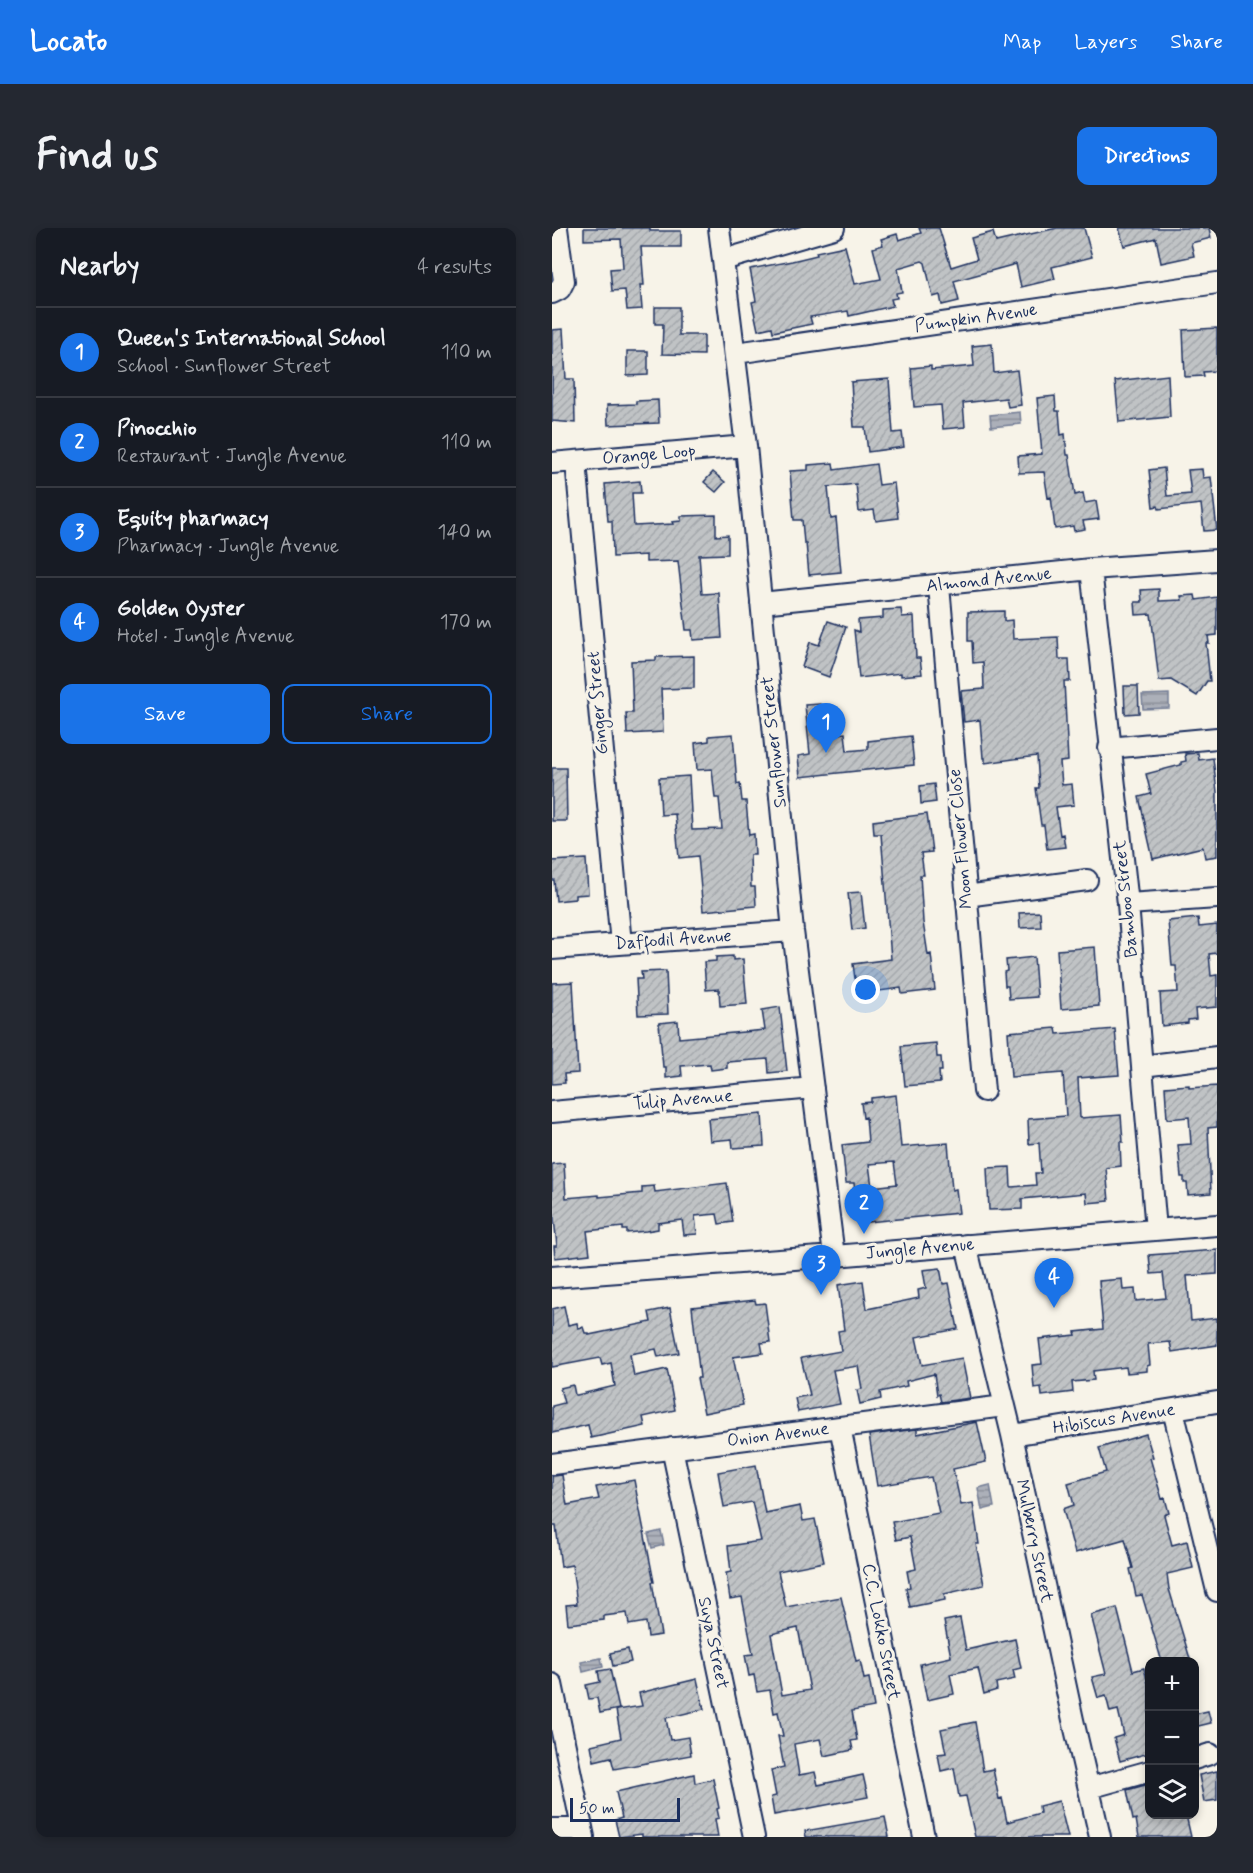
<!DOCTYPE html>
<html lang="en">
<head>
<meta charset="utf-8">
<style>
	:root { --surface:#171b24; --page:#242831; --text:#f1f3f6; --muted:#9ea1a6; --line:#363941; --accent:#1a73e8 }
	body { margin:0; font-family:Mynerve,sans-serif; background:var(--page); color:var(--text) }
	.controls { position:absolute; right:18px; bottom:18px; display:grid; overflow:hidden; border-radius:12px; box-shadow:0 3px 9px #0003 }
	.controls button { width:54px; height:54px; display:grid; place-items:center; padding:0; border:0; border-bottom:2px solid var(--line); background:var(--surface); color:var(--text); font:30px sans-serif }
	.scale { position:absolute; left:18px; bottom:15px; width:110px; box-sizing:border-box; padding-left:6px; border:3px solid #1b2f5e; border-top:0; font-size:16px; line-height:21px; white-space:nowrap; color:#1b2f5e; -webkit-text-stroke:4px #f7f3e8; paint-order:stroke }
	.you { position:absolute; left:314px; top:762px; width:21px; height:21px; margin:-15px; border:4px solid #fff; border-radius:50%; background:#1a73e8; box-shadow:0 0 0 9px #1a73e833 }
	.badge { display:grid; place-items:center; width:39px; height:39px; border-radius:50%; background:var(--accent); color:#fff; font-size:20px; font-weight:700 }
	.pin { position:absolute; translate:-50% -50px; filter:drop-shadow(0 2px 3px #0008) }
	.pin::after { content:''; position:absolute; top:32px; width:21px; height:18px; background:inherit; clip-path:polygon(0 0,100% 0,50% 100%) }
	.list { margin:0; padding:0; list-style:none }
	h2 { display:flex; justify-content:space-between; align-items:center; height:78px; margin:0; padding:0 24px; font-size:26px }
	h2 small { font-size:20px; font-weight:400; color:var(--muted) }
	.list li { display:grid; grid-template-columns:39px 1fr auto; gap:18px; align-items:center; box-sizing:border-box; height:90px; padding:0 24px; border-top:2px solid var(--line) }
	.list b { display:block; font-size:22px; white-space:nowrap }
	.list p { margin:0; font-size:20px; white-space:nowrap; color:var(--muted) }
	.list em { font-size:20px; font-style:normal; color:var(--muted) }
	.actions { display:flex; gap:12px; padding:18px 24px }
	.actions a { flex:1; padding:14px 0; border:2px solid var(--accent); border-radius:12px; text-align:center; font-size:21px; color:var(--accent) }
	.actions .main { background:var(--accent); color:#fff }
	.icon { flex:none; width:33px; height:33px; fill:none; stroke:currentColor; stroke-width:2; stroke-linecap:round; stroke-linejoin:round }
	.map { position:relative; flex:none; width:665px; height:1609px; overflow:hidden; border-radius:12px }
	header { display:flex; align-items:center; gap:36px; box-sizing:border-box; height:84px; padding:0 30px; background:var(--accent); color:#fff }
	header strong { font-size:28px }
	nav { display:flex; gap:33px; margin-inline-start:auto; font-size:21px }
	.intro { display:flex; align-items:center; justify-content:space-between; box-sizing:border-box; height:144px; padding:0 36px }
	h1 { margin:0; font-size:42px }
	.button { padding:15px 27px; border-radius:12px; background:var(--accent); color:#fff; font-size:21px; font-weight:700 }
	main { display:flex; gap:36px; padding:0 36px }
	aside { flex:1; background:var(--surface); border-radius:12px; box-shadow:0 3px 9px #0003 }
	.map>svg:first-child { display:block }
	.water { fill:url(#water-rules); stroke:#727c95; stroke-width:1.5 }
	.building { fill:url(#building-hatch); stroke:#1b2f5e; stroke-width:1.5; fill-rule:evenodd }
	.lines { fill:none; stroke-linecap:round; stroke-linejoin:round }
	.minor-casing { stroke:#1b2f5e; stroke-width:24 }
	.minor { stroke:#f7f3e8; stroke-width:20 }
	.labels { text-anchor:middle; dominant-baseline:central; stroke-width:6; stroke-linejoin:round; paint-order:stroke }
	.street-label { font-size:18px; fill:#1b2f5e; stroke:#f7f3e8 }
</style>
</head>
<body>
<header>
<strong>Locato</strong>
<nav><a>Map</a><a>Layers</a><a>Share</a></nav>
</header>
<div class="intro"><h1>Find us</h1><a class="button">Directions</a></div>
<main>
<aside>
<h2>Nearby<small>4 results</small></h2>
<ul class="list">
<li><span class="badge">1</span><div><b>Queen's International School</b><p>School · Sunflower Street</p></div><em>110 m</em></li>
<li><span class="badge">2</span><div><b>Pinocchio</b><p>Restaurant · Jungle Avenue</p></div><em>110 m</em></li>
<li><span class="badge">3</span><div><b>Equity pharmacy</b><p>Pharmacy · Jungle Avenue</p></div><em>140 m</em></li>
<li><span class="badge">4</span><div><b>Golden Oyster</b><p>Hotel · Jungle Avenue</p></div><em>170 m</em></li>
</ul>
<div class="actions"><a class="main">Save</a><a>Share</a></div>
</aside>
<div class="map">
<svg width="665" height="1609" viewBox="0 0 665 1609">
	<defs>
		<pattern id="water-rules" width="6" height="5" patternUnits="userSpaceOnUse" patternTransform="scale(1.5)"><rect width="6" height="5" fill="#acb0b9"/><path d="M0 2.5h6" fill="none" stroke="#8b909a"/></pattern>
		<pattern id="building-hatch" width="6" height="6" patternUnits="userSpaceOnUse" patternTransform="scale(1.5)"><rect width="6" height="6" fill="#c0c3c5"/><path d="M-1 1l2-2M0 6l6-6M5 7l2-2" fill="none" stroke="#a4a8ac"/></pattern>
	</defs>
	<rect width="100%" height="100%" fill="#f7f3e8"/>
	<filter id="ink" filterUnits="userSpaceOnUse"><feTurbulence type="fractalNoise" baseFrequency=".0167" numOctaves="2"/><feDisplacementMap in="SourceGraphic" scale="12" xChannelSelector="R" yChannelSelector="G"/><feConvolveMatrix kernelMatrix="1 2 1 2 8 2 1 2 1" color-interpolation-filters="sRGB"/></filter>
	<g filter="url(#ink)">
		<path class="water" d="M 468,184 L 469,196 L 439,199 L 438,187 Z
			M 617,466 L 617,480 L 591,481 L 590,467 Z
			M 438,1257 L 442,1279 L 430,1282 L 426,1260 Z
			M 109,1303 L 112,1317 L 100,1320 L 96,1306 Z
			M 49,1430 L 51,1439 L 31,1444 L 29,1434 Z"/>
		<path class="building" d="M 32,0 L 98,0 L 98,3 L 129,3 L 129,19 L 89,19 L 92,57 L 88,57 L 90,81 L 75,82 L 73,62 L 60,63 L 58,41 L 71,40 L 69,11 L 32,12 Z
			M 367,0 L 387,0 L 399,39 L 425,31 L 419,10 L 441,4 L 444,14 L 505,0 L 532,0 L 540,29 L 500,39 L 503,51 L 469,59 L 464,36 L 402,53 L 407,73 L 390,77 L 388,67 L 381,69 L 373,35 L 370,33 L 346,40 L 350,64 L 344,65 L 345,70 L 339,71 L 341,78 L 297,88 L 296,83 L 258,89 L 260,96 L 221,104 L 220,99 L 206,102 L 200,74 L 204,73 L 198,41 L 240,33 L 265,27 L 264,24 L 293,18 L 303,56 L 329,51 L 321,20 L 331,17 L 329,11 L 345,6 L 347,12 L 369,5 Z
			M 567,0 L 657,0 L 659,10 L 639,15 L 642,28 L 609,35 L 604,10 L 572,18 Z
			M 103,79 L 127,79 L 127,107 L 152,107 L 152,127 L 110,126 L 111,96 L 103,96 Z
			M 665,100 L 665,143 L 651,144 L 652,148 L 633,149 L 631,102 Z
			M 11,101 L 14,151 L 22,151 L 23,195 L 0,193 L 0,102 Z
			M 440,116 L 442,145 L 465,142 L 469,177 L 456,179 L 454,170 L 411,175 L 413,199 L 391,201 L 389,177 L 362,179 L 359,140 L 379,138 L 379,142 L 422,138 L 420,118 Z
			M 75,123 L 96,123 L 96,147 L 75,148 Z
			M 616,147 L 618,189 L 567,194 L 563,153 Z
			M 337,151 L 341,205 L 350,204 L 352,219 L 316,224 L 313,199 L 302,199 L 299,154 Z
			M 503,168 L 504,183 L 507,183 L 509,207 L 513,206 L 515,227 L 517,227 L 523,267 L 531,265 L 533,275 L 544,273 L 547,291 L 531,293 L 533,301 L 522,303 L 521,298 L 503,301 L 499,269 L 496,270 L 492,244 L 467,245 L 466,228 L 490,226 L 485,170 Z
			M 106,172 L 107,195 L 56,197 L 55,177 L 84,176 L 84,173 Z
			M 281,235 L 282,242 L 324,236 L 327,257 L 342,255 L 346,290 L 324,293 L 322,282 L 307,284 L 304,256 L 276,259 L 279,291 L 284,290 L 289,344 L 257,347 L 254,315 L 252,315 L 250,292 L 242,292 L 238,243 L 256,242 L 256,237 Z
			M 612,240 L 615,268 L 639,266 L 636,242 L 650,241 L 651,250 L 659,249 L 665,302 L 652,303 L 649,276 L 607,281 L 606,278 L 601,279 L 597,242 Z
			M 161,244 L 173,254 L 164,264 L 152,254 Z
			M 88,253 L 89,265 L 80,265 L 82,298 L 121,296 L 120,294 L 129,293 L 129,288 L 164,287 L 164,308 L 176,307 L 176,326 L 147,327 L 150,366 L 167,365 L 170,410 L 141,412 L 140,402 L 134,402 L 126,333 L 94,334 L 94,327 L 61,329 L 60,293 L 56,293 L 53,256 Z
			M 607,361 L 607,373 L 630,372 L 629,368 L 643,367 L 644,372 L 665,369 L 665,407 L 656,408 L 657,415 L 654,415 L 658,453 L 655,453 L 645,468 L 619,452 L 607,453 L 599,386 L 584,387 L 583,374 L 590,374 L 589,362 Z
			M 349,381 L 350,389 L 362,388 L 364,430 L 368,430 L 370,446 L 349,448 L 349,445 L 307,450 L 302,402 L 307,404 L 306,392 L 331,390 L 331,382 Z
			M 452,383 L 452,393 L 460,392 L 461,411 L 506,409 L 507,431 L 517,431 L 518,453 L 512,453 L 516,533 L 508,534 L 510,557 L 520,556 L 522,577 L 504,579 L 508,607 L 511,606 L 513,619 L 495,621 L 492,597 L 489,597 L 484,560 L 487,560 L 485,528 L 433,535 L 433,530 L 431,530 L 428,492 L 412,494 L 409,463 L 432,461 L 431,434 L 421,435 L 420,413 L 416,413 L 416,384 Z
			M 276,393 L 294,399 L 277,449 L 250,439 L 258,414 L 267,417 Z
			M 142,428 L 142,460 L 109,461 L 111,504 L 75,506 L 74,485 L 81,485 L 79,433 L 104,432 L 104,429 Z
			M 572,458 L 586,458 L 587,485 L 573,486 Z
			M 268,476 L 271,508 L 293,505 L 295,523 L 316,521 L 316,513 L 359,508 L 362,537 L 248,549 L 246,528 L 258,526 L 253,477 Z
			M 181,506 L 185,556 L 188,555 L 190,573 L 194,573 L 197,607 L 202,606 L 203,627 L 198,627 L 199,659 L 203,659 L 204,678 L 151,683 L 146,628 L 127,630 L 123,586 L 109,587 L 107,550 L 137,548 L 140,602 L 170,601 L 167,570 L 163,570 L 160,541 L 145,542 L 143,515 L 157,513 L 157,508 Z
			M 646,525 L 647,532 L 661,530 L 665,564 L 665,628 L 653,630 L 651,619 L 601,631 L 587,569 L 599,566 L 594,546 L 629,537 L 629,534 L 634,533 L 633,526 Z
			M 0,540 L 14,540 L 15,593 L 0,593 Z
			M 382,556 L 384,574 L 369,576 L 368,558 Z
			M 375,586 L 380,624 L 369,625 L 372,647 L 368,647 L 371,694 L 376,727 L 379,726 L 383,762 L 350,766 L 349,760 L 305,766 L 301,736 L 339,731 L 329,606 L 322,606 L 321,593 Z
			M 34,631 L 36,666 L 23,667 L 23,671 L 4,673 L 2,652 L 0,652 L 0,633 Z
			M 309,664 L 313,700 L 300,702 L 296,665 Z
			M 488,684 L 489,699 L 468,700 L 467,685 Z
			M 646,690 L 647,699 L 665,697 L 665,725 L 657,726 L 659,748 L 665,747 L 665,779 L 643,781 L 644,791 L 636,792 L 636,795 L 610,798 L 608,765 L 626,764 L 624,738 L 620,738 L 616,693 Z
			M 543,719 L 547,778 L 509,781 L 505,722 Z
			M 181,728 L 181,732 L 191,731 L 195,776 L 168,778 L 167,761 L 154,762 L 152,734 L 164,733 L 164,729 Z
			M 482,729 L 485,769 L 457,771 L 456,758 L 453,758 L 452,744 L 455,743 L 454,732 Z
			M 114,743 L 116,786 L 86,787 L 84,751 L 90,751 L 89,744 Z
			M 21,754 L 26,845 L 12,846 L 13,855 L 0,856 L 0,755 Z
			M 228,779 L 235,843 L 217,845 L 216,831 L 175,834 L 175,840 L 159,842 L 158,836 L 129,838 L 130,848 L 114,850 L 114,839 L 111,839 L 107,795 L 126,793 L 127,810 L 213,802 L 210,782 Z
			M 504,800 L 505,806 L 563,801 L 567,847 L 526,850 L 528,890 L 569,887 L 571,914 L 568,914 L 569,938 L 554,940 L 557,973 L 535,975 L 534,965 L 470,971 L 470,981 L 437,982 L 435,940 L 458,939 L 459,959 L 484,957 L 483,945 L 489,945 L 487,915 L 477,916 L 476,891 L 514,888 L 511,845 L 459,849 L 456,804 Z
			M 384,815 L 385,829 L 389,829 L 390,843 L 387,843 L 388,855 L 353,858 L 349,818 Z
			M 637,857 L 637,860 L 665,858 L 665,899 L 656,900 L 659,965 L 636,967 L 635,955 L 632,955 L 632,949 L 629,949 L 626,917 L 639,916 L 637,889 L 615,891 L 613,859 Z
			M 344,867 L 349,919 L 396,915 L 400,962 L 404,961 L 407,985 L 306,995 L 302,955 L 294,955 L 290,917 L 316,914 L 314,889 L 311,890 L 309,875 L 319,874 L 319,870 ZM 342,934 L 345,956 L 320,959 L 317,936 Z
			M 210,886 L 212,918 L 181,920 L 180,911 L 158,913 L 156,891 Z
			M 12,935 L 14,970 L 47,967 L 47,969 L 90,965 L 90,959 L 102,958 L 103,964 L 175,955 L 181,994 L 167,996 L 165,986 L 143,988 L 145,1006 L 132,1007 L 130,992 L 106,995 L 106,1001 L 94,1003 L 75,1005 L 75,1002 L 71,1002 L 71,999 L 35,1003 L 38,1026 L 3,1030 L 2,1018 L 5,1018 L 0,972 L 0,936 Z
			M 665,1022 L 665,1046 L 635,1048 L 639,1093 L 665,1090 L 665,1117 L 620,1124 L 618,1114 L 596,1116 L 598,1137 L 595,1138 L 595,1143 L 575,1145 L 574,1139 L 541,1143 L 542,1152 L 520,1154 L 521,1164 L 490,1168 L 489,1159 L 482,1160 L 480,1137 L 490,1136 L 487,1111 L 524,1107 L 523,1104 L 551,1101 L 547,1053 L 570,1051 L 571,1062 L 583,1061 L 584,1073 L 614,1070 L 611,1045 L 599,1046 L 597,1027 Z
			M 388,1040 L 391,1056 L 397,1055 L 406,1101 L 364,1109 L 370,1137 L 410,1130 L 418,1170 L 389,1174 L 387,1166 L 385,1167 L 382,1146 L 354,1153 L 355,1158 L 328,1164 L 329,1171 L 308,1176 L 305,1162 L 310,1161 L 306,1138 L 281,1142 L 288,1176 L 246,1184 L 243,1170 L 258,1167 L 249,1130 L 289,1123 L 286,1103 L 292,1102 L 286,1057 L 311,1053 L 315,1081 L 367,1070 L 366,1062 L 374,1060 L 371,1042 Z
			M 203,1072 L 204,1076 L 213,1075 L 218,1114 L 209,1115 L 211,1125 L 181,1129 L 191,1177 L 152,1185 L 145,1150 L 148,1150 L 140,1079 Z
			M 12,1078 L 16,1097 L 25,1095 L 26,1100 L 31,1099 L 33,1105 L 37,1105 L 37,1107 L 99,1094 L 97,1084 L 118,1080 L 127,1125 L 106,1129 L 104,1121 L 78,1126 L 82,1148 L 115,1141 L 123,1182 L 91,1189 L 93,1198 L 39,1210 L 36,1197 L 0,1205 L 0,1178 L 12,1175 L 8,1160 L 21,1157 L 23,1167 L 25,1167 L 63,1158 L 59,1135 L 50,1137 L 48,1130 L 0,1139 L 0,1081 Z
			M 425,1194 L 434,1234 L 401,1241 L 409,1277 L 421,1275 L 427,1316 L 424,1316 L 432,1357 L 392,1366 L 393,1372 L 358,1379 L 354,1360 L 358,1359 L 355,1343 L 364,1341 L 358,1309 L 344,1312 L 340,1294 L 387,1285 L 379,1249 L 325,1258 L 317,1207 L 365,1201 L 365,1206 Z
			M 594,1206 L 601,1229 L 598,1230 L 610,1271 L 613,1270 L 617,1285 L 612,1287 L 620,1317 L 635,1313 L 641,1340 L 615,1346 L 617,1361 L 639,1434 L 610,1434 L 590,1367 L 584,1368 L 578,1341 L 581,1340 L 573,1311 L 523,1325 L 511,1281 L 522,1277 L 516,1255 L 554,1244 L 547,1220 Z
			M 204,1237 L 213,1285 L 248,1278 L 251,1293 L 263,1291 L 272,1334 L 226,1343 L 234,1379 L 289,1369 L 304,1433 L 308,1432 L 312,1451 L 317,1450 L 322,1479 L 300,1483 L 305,1512 L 299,1513 L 301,1522 L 272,1528 L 268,1511 L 242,1516 L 247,1547 L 263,1544 L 266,1557 L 311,1547 L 316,1569 L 222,1587 L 219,1569 L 224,1568 L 219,1542 L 232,1539 L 226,1508 L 231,1508 L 226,1484 L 222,1485 L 218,1462 L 205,1464 L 202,1447 L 197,1448 L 193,1427 L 201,1426 L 190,1369 L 178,1371 L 174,1345 L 179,1344 L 176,1318 L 209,1313 L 200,1274 L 172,1279 L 166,1244 ZM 246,1400 L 258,1462 L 230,1467 L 219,1406 Z
			M 10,1247 L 15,1277 L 47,1271 L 44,1259 L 82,1252 L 102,1354 L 100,1354 L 109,1407 L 96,1409 L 94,1394 L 77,1397 L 75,1385 L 52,1388 L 52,1392 L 16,1396 L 14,1377 L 25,1376 L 20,1337 L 9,1339 L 4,1298 L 0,1298 L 0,1248 Z
			M 565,1380 L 581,1443 L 592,1440 L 597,1460 L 597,1525 L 568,1533 L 562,1510 L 572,1507 L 566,1482 L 558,1484 L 554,1468 L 546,1470 L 540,1449 L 554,1446 L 539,1387 Z
			M 408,1390 L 414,1422 L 463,1411 L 469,1440 L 461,1442 L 463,1451 L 444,1455 L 445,1462 L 432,1466 L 426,1440 L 398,1446 L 402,1466 L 375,1472 L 368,1436 L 399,1429 L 392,1393 Z
			M 76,1421 L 79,1434 L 61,1438 L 58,1425 Z
			M 58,1441 L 67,1481 L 48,1485 L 45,1470 L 37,1471 L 34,1457 L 48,1454 L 46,1443 Z
			M 145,1451 L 152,1481 L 114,1490 L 118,1512 L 136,1509 L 139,1527 L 62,1541 L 59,1529 L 42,1533 L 39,1517 L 69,1510 L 64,1482 L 90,1478 L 87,1465 Z
			M 656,1483 L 659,1495 L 642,1499 L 642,1486 Z
			M 423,1494 L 431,1543 L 441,1541 L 447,1571 L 450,1570 L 455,1594 L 488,1585 L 487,1578 L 507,1573 L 516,1609 L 423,1609 L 414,1568 L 407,1569 L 402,1540 L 389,1543 L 386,1526 L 394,1525 L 389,1501 Z
			M 665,1543 L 665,1572 L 652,1574 L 647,1547 Z
			M 142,1546 L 143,1555 L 161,1551 L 167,1580 L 165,1581 L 167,1590 L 163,1591 L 166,1609 L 90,1609 L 90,1606 L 67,1609 L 63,1592 L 70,1590 L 64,1564 Z
			M 597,1556 L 597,1587 L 634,1587 L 639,1609 L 587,1609 L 584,1591 L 581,1592 L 575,1562 Z
			M 333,1589 L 337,1609 L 254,1609 L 253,1603 Z"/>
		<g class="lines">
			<defs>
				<path id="minor" d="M 167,0 L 194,218 L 241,703 L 282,1028
					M 171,32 L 282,0
					M 0,65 L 8,61 L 12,53 L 5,0
					M 184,125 L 665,55
					M 24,234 L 69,716
					M 0,235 L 194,218
					M 539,341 L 576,676 L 604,1002
					M 387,358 L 432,863
					M 209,375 L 539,341 L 665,332
					M 557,520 L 665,510
					M 414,668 L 535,652
					M 576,676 L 665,670
					M 0,721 L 241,703
					M 590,838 L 665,829
					M 0,884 L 261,860
					M 414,1017 L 460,1207 L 521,1492 L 548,1609
					M 0,1049 L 282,1028 L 665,997
					M 621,1182 L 665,1363
					M 288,1199 L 372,1609
					M 460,1207 L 665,1174
					M 120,1220 L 202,1609
					M 0,1236 L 452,1178
					M 0,1456 L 32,1609
					M 642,1531 L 658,1526
					M 537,1560 L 598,1543
					M 0,1601 L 30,1601"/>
			</defs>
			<use href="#minor" class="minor-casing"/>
			<use href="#minor" class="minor"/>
		</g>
	</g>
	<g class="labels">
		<g class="street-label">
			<text transform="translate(424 90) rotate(-8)">Pumpkin Avenue</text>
			<text transform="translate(97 227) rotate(-5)">Orange Loop</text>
			<text transform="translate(437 352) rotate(-6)">Almond Avenue</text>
			<text transform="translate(46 475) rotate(-95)">Ginger Street</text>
			<text transform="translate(222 514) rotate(-96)">Sunflower Street</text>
			<text transform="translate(409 611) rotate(-95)">Moon Flower Close</text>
			<text transform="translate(574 671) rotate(-96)">Bamboo Street</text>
			<text transform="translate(121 712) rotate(-4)">Daffodil Avenue</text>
			<text transform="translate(131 872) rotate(-5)">Tulip Avenue</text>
			<text transform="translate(368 1021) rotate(-5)">Jungle Avenue</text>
			<text transform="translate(562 1191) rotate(-9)">Hibiscus Avenue</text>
			<text transform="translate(226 1207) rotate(-7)">Onion Avenue</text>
			<text transform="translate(482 1313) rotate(78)">Mulberry Street</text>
			<text transform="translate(329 1404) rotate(79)">C.C. Lokko Street</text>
			<text transform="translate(161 1415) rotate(78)">Suya Street</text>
		</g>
	</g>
</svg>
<div class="controls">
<button>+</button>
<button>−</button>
<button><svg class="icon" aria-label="layers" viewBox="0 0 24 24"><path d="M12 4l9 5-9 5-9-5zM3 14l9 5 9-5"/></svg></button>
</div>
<div class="scale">50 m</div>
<div class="you"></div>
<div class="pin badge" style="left:274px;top:525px">1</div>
<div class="pin badge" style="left:312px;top:1006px">2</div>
<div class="pin badge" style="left:269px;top:1067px">3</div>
<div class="pin badge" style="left:502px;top:1080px">4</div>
</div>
</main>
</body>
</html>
